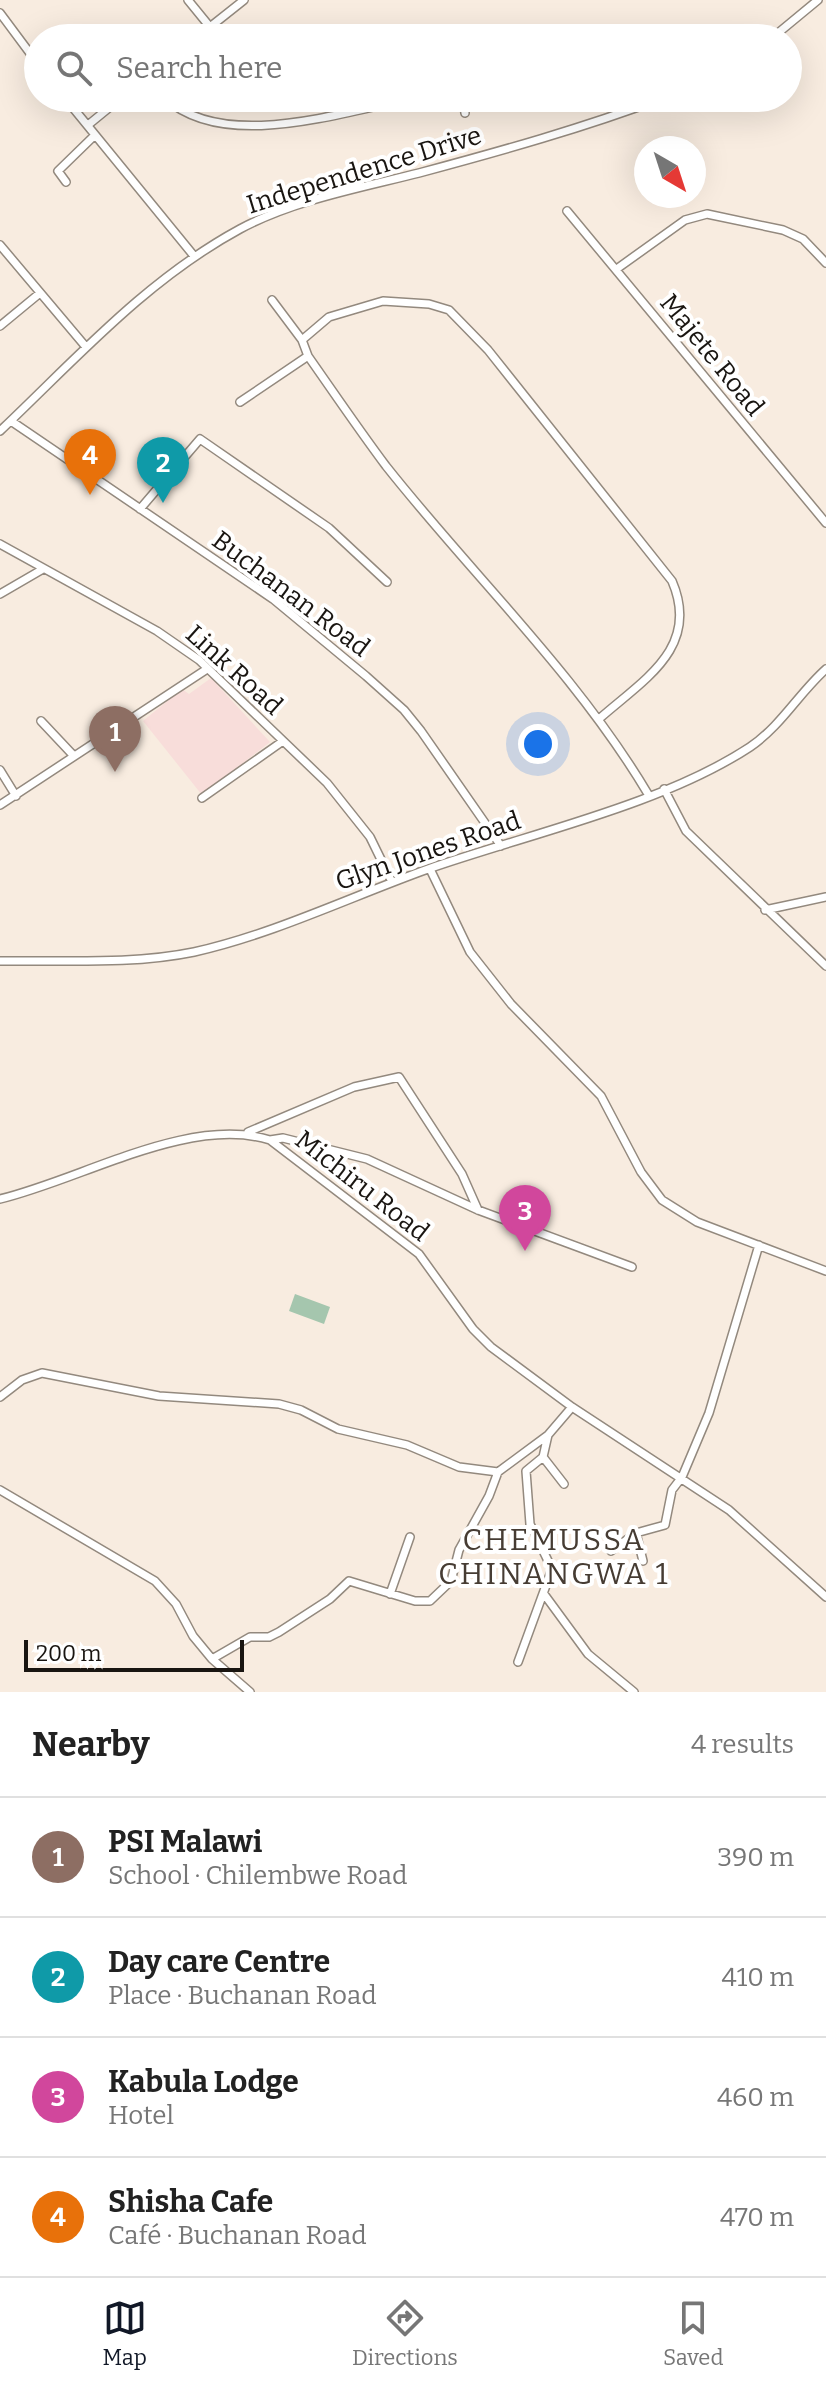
<!DOCTYPE html>
<html lang="en">
<head>
<meta charset="utf-8">
<style>
	:root { --surface:#fff; --page:#f2f2f2; --text:#222; --muted:#767676; --line:#e0e0e0; --accent:#111827 }
	body { margin:0; font-family:Bitter,serif; background:var(--page); color:var(--text) }
	.compass { position:absolute; left:634px; top:136px; width:72px; height:72px; border-radius:50%; background:var(--surface); box-shadow:0 8px 32px #0002; rotate:141deg }
	.scale { position:absolute; left:24px; bottom:20px; width:220px; box-sizing:border-box; padding-left:8px; border:4px solid #191511; border-top:0; font-size:22px; line-height:28px; white-space:nowrap; color:#191511; -webkit-text-stroke:6px #fff; paint-order:stroke }
	.you { position:absolute; left:538px; top:744px; width:28px; height:28px; margin:-20px; border:6px solid #fff; border-radius:50%; background:#1a73e8; box-shadow:0 0 0 12px #1a73e833 }
	.badge { display:grid; place-items:center; width:52px; height:52px; border-radius:50%; background:var(--accent); color:#fff; font-size:26px; font-weight:700 }
	.pin { position:absolute; translate:-50% -66px; filter:drop-shadow(0 2px 4px #0008) }
	.pin::after { content:''; position:absolute; top:42px; width:28px; height:24px; background:inherit; clip-path:polygon(0 0,100% 0,50% 100%) }
	.list { margin:0; padding:0; list-style:none }
	h2 { display:flex; justify-content:space-between; align-items:center; height:104px; margin:0; padding:0 32px; font-size:34px }
	h2 small { font-size:26px; font-weight:400; color:var(--muted) }
	.list li { display:grid; grid-template-columns:52px 1fr auto; gap:24px; align-items:center; box-sizing:border-box; height:120px; padding:0 32px; border-top:2px solid var(--line) }
	.list b { display:block; font-size:30px; white-space:nowrap }
	.list p { margin:0; font-size:26px; white-space:nowrap; color:var(--muted) }
	.list em { font-size:26px; font-style:normal; color:var(--muted) }
	.icon { flex:none; width:44px; height:44px; fill:none; stroke:currentColor; stroke-width:2; stroke-linecap:round; stroke-linejoin:round }
	.map { position:relative; flex:none; width:826px; height:1692px; overflow:hidden }
	.search { position:absolute; background:var(--surface); box-shadow:0 8px 32px #0002; left:24px; right:24px; top:24px; height:88px; display:flex; align-items:center; gap:20px; box-sizing:border-box; padding:0 28px; border-radius:44px; color:var(--muted); font-size:30px }
	.sheet { height:584px; background:var(--surface) }
	nav { display:flex; justify-content:space-around; align-items:center; box-sizing:border-box; height:112px; border-top:2px solid var(--line); background:var(--surface); font-size:22px; color:var(--muted) }
	nav a { display:grid; justify-items:center; gap:4px }
	nav .on { color:var(--accent) }
	.map>svg:first-child { display:block }
	.education { fill:#f8ddda }
	.green { fill:#a5c6ae }
	.lines { fill:none; stroke-linecap:round; stroke-linejoin:round }
	.minor-casing { stroke:#93897e; stroke-width:10 }
	.minor { stroke:#fff; stroke-width:7 }
	.labels { text-anchor:middle; dominant-baseline:central; stroke-width:8; stroke-linejoin:round; paint-order:stroke }
	.street-label { font-size:26px; fill:#191511; stroke:#fff }
	.quarter-label { font-size:30px; letter-spacing:2px; fill:#463c33; stroke:#fff }
</style>
</head>
<body>
<div class="map">
<svg width="826" height="1692" viewBox="0 0 826 1692">
	<rect width="100%" height="100%" fill="#f8ece0"/>
	<path class="education" d="M 211,678 L 270,742 L 202,795 L 143,721 L 182,689 L 189,694 Z"/>
	<path class="green" d="M 295,1294 L 330,1307 L 324,1324 L 289,1311 Z"/>
	<g class="lines">
		<defs>
			<path id="minor" d="M 188,0 L 210,27 L 196,38
				M 0,13 L 38,64
				M 210,27 L 244,0
				M 772,38 L 818,0
				M 65,98 L 194,256
				M 165,98 C 225,153 344,111 415,98
				M 463,98 L 465,113
				M 88,125 L 121,98
				M 66,182 L 58,171 L 95,135
				M 567,211 L 826,523
				M 0,245 L 86,347
				M 618,268 L 685,220 L 707,214 L 783,230 L 803,239 L 826,263
				M 272,300 L 302,340
				M 0,326 L 40,293
				M 240,402 L 308,356
				M 11,421 L 273,599 L 366,676 L 404,710 L 421,731 L 501,846
				M 0,431 C 76,359 146,280 240,229 C 294,200 360,188 419,173 C 501,151 583,128 663,98
				M 140,509 L 200,439 L 329,528 L 387,582
				M 0,544 L 157,631 L 199,660 L 327,783 L 370,837 L 392,882
				M 0,594 L 43,569
				M 599,719 C 643,680 701,648 672,581 L 488,350 L 449,310 L 429,304 L 383,301 L 329,317 L 302,340 L 308,356 C 334,393 359,430 386,466 C 473,576 576,673 648,794
				M 41,721 L 73,755
				M 0,770 L 16,796
				M 664,789 L 686,831 L 826,966
				M 202,798 L 283,741
				M 0,805 L 207,669
				M 430,869 L 470,952 L 511,1004 L 601,1096 L 641,1172 L 662,1200 L 697,1222 L 826,1271
				M 765,910 L 826,897
				M 0,961 C 64,960 131,965 194,952 C 274,934 350,897 428,869 C 528,834 662,805 750,747 C 781,726 799,693 826,669
				M 248,1132 L 354,1087 L 399,1077 L 462,1174 L 478,1210
				M 270,1140 L 283,1138 L 367,1159 L 478,1210 L 632,1267
				M 0,1199 C 83,1179 189,1115 270,1140 L 419,1254 L 473,1329 L 491,1347 L 572,1407 L 729,1510 L 826,1597
				M 0,1397 L 22,1380 L 42,1373 L 159,1396 L 279,1404 L 301,1410 L 338,1429 L 407,1445 L 459,1467 L 498,1472
				M 543,1457 L 564,1484
				M 0,1490 L 155,1581 L 176,1604 L 193,1636 L 212,1659 L 250,1692
				M 636,1533 L 643,1561
				M 611,1551 L 636,1533 L 665,1525 L 672,1490 L 682,1477 L 709,1413 L 759,1245
				M 390,1594 L 410,1537
				M 544,1594 L 588,1654 L 634,1692
				M 212,1659 L 250,1637 L 269,1637 L 279,1632 L 330,1599 L 349,1581 L 415,1601 L 430,1601 L 451,1581 L 459,1550 L 489,1496 L 498,1472 L 548,1435
				M 518,1662 L 552,1569 L 530,1524 L 526,1471 L 543,1457 L 548,1435 L 572,1407"/>
		</defs>
		<use href="#minor" class="minor-casing"/>
		<use href="#minor" class="minor"/>
	</g>
	<g class="labels">
		<g class="street-label">
			<text transform="translate(364 170) rotate(-17)">Independence Drive</text>
			<text transform="translate(712 355) rotate(51)">Majete Road</text>
			<text transform="translate(291 594) rotate(37)">Buchanan Road</text>
			<text transform="translate(234 670) rotate(42)">Link Road</text>
			<text transform="translate(428 851) rotate(-19)">Glyn Jones Road</text>
			<text transform="translate(362 1186) rotate(38)">Michiru Road</text>
		</g>
		<g class="quarter-label">
			<text x="554" y="1540">CHEMUSSA<tspan x="554" dy="34">CHINANGWA 1</tspan></text>
		</g>
	</g>
</svg>
<svg class="compass" viewBox="-18 -18 36 36"><path d="M0-13l5 13h-10z" fill="#e53935"/><path d="M0 13l5-13h-10z" fill="#767676"/></svg>
<div class="scale">200 m</div>
<div class="you"></div>
<div class="pin badge" style="left:115px;top:772px;background:#8d6e63">1</div>
<div class="pin badge" style="left:163px;top:503px;background:#0f9aa8">2</div>
<div class="pin badge" style="left:525px;top:1251px;background:#d1479c">3</div>
<div class="pin badge" style="left:90px;top:495px;background:#e8710a">4</div>
<div class="search"><svg class="icon" aria-label="search" viewBox="0 0 24 24"><circle cx="10" cy="10" r="6"/><path d="M15 15l6 6"/></svg>Search here</div>
</div>
<section class="sheet">
<h2>Nearby<small>4 results</small></h2>
<ul class="list">
<li><span class="badge" style="background:#8d6e63">1</span><div><b>PSI Malawi</b><p>School · Chilembwe Road</p></div><em>390 m</em></li>
<li><span class="badge" style="background:#0f9aa8">2</span><div><b>Day care Centre</b><p>Place · Buchanan Road</p></div><em>410 m</em></li>
<li><span class="badge" style="background:#d1479c">3</span><div><b>Kabula Lodge</b><p>Hotel</p></div><em>460 m</em></li>
<li><span class="badge" style="background:#e8710a">4</span><div><b>Shisha Cafe</b><p>Café · Buchanan Road</p></div><em>470 m</em></li>
</ul>
</section>
<nav>
<a class="on"><svg class="icon" aria-label="map" viewBox="0 0 24 24"><path d="M3 6l6-2 6 2 6-2v14l-6 2-6-2-6 2zM9 4v14M15 6v14"/></svg>Map</a>
<a><svg class="icon" aria-label="directions" viewBox="0 0 24 24"><path d="M12 3l9 9-9 9-9-9zM9 14v-3h6M13 9l2 2-2 2"/></svg>Directions</a>
<a><svg class="icon" aria-label="saved" viewBox="0 0 24 24"><path d="M7 4h10v16l-5-4-5 4z"/></svg>Saved</a>
</nav>
</body>
</html>
